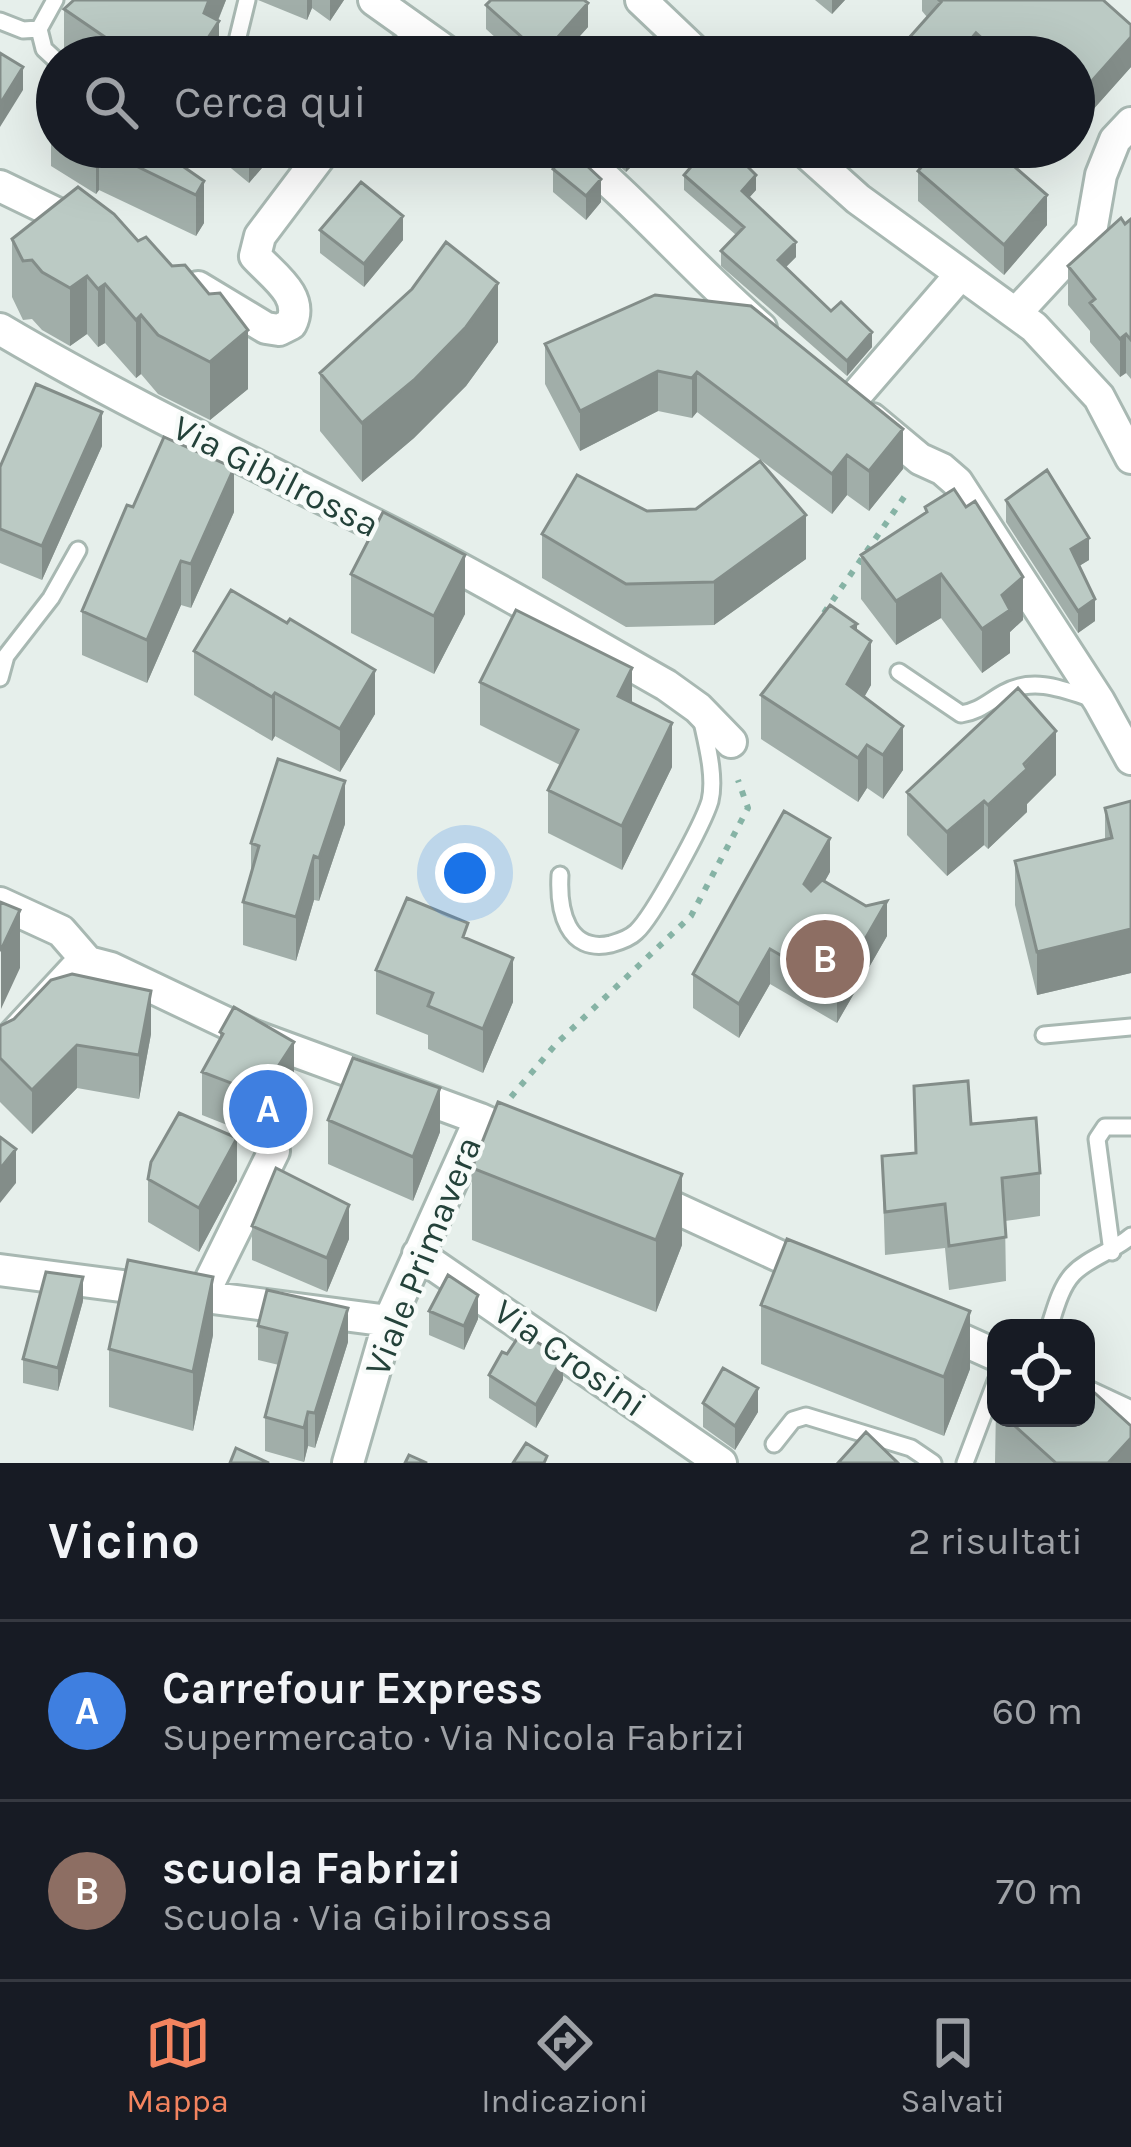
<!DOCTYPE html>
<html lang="it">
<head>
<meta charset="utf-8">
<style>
	:root { --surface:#171b24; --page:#242831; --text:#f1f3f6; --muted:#9ea1a6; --line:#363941; --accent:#f4845f }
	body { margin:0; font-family:Karla,sans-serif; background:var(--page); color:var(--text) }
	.controls { position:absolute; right:36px; bottom:36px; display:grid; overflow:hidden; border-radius:24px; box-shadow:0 12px 48px #0002 }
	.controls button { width:108px; height:108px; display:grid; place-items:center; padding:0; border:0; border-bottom:3px solid var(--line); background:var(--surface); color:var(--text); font:60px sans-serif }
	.you { position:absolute; left:465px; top:873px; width:42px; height:42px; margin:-30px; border:9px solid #fff; border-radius:50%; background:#1a73e8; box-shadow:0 0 0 18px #1a73e833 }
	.badge { display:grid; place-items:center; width:78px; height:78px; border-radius:50%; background:var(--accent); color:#fff; font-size:39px; font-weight:700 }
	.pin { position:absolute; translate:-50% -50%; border:6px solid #fff; box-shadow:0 3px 12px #0006 }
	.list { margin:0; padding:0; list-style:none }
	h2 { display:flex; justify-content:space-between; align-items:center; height:156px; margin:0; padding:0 48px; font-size:51px }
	h2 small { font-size:39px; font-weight:400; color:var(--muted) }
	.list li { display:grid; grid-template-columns:78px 1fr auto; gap:36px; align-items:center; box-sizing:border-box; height:180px; padding:0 48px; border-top:3px solid var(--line) }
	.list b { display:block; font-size:45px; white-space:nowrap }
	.list p { margin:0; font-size:39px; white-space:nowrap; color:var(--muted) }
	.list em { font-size:39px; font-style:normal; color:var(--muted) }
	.icon { flex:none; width:66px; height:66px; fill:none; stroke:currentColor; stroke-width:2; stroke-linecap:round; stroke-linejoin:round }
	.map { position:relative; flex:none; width:1131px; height:1463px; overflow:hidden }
	.search { position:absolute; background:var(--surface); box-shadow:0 12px 48px #0002; left:36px; right:36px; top:36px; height:132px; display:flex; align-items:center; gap:30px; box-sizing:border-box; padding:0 42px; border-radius:66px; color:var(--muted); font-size:45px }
	.sheet { height:516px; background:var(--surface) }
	nav { display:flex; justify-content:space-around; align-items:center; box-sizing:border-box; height:168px; border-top:3px solid var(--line); background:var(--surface); font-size:33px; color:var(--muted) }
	nav a { display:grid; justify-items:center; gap:6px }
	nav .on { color:var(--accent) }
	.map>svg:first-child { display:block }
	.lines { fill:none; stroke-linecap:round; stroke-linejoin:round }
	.lane-casing { stroke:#a8b8b2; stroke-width:21 }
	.street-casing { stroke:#a8b8b2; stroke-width:36 }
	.path { stroke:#86b3a5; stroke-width:6; stroke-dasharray:6 9; stroke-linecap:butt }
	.lane { stroke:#fff; stroke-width:15 }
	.street { stroke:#fff; stroke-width:30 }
	.wall { fill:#a1aea9 }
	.shaded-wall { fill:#838d89 }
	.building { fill:#bbcac4; stroke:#838d89; stroke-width:3 }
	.labels { text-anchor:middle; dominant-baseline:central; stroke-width:9; stroke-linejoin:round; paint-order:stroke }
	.street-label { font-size:36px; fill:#24423a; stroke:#f7fbf9 }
</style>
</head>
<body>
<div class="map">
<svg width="1131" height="1463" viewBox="0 0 1131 1463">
	<rect width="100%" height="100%" fill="#e6efeb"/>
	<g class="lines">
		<defs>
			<path id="lane" d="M 55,0 L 39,29 L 44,49 L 57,61
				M 0,21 L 23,30 L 39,29
				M 236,45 L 247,0
				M 899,672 L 961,714 C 980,711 988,702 1004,693 C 1034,676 1065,690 1096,700
				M 0,678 L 6,656 L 51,598 L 78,550
				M 560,875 C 558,910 567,954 611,944 C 618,942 630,938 636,932 C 653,917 703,824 710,801 C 716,776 706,741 701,717
				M 1044,1035 L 1131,1027
				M 1112,1252 L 1097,1139 L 1105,1127 L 1131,1127
				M 1049,1328 C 1055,1310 1060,1288 1073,1274 C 1088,1258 1114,1251 1131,1236
				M 774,1444 L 793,1420 L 806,1416 L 911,1448 L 933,1463
				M 965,1463 L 996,1381"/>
			<path id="street" d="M 374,0 L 454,57
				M 641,0 L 701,57
				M 398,57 L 404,49
				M 569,147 C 637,202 694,270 761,328
				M 800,147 L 858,199 L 1034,327 L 1099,397 L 1131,458
				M 0,186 L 87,228
				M 198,287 L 266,328 L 279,330 L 291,324 C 305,296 272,275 255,256 L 260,236 L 327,147
				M 1016,313 L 1091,232 L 1101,175 L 1115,140 L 1131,123
				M 0,329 C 135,409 277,474 417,546 C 501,589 583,638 666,685 L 698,708 L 731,742
				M 851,401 L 960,275
				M 872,419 L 920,459 L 942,469 L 957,482 L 1099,701 L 1131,759
				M 0,903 L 61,931 L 88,962
				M 0,1050 L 76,968 L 88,962 L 111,968 L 254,1036 L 480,1119 L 527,1140
				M 647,1195 L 816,1273
				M 418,1254 L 721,1463
				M 0,1270 L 389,1321
				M 203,1295 L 274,1151
				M 936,1328 L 996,1355
				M 1086,1396 L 1131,1417
				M 348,1463 L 389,1321 L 480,1119"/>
		</defs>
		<use href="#lane" class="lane-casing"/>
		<use href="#street" class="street-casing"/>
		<path class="path" d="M 824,613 L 909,490
			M 511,1097 L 556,1044 L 691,916 L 748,808 L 738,780"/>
		<use href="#lane" class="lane"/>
		<use href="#street" class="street"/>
	</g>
	<path class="wall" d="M 226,0 L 218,21 L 219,47 L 231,57 L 73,57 L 64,51 L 64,9 Z
		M 258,0 L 344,0 L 330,21 L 312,8 L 307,20 Z
		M 815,0 L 845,0 L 832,14 Z
		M 922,0 L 1103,0 L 1131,67 L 1074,131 L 1074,57 L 892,57 L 927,17 L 922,11 Z
		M 486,5 L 588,27 L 561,57 L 517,57 L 486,29 Z
		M 57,114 L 57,147 L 155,147 L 204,181 L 204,223 L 196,236 L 99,190 L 96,194 L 51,166 L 51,124 Z
		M 209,147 L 280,147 L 249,183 L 209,150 Z
		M 598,147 L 651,147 L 626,172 Z
		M 903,147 L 992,147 L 1047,225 L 1004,275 L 918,201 L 918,171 L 923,164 Z
		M 1042,147 L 1060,147 L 1053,156 Z
		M 553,169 L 601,202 L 586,220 L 553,192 Z
		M 684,175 L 756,190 L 749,197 L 796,257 L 786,267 L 831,311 L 872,347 L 847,376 L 721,266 L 721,251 L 736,235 L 684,190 Z
		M 114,214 L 248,389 L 210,420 L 158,394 L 141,374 L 136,378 L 105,343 L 98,347 L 87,334 L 70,346 L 42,330 L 32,319 L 23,320 L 12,297 L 12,239 Z
		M 1131,219 L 1131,379 L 1126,373 L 1120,377 L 1090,342 L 1090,331 L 1068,305 L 1068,266 Z
		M 320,230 L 403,240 L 364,287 L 320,253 Z
		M 655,295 L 903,469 L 869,511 L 847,495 L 832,514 L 697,412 L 692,418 L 658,411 L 580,451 L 545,384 L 545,344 Z
		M 498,342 L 466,386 L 414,438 L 362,482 L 320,431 L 320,373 Z
		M 102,446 L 42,580 L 0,563 L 0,467 Z
		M 1006,500 L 1089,560 L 1079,566 L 1095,621 L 1078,633 L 1006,522 Z
		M 133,507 L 234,512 L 191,608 L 181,605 L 147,683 L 82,655 L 82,611 Z
		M 925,507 L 1023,620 L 1010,632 L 1010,653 L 982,673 L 941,618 L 896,645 L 861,599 L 861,555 L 925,513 Z
		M 647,511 L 806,559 L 714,625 L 626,627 L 542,578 L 542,534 Z
		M 351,574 L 465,614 L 434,674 L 351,633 Z
		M 287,623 L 375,714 L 340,772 L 275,736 L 272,741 L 194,695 L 194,651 Z
		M 857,631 L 871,685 L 864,697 L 903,770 L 883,799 L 867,788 L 858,802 L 761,739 L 761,695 Z
		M 480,682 L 632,703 L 672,767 L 622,870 L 548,833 L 548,790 L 560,765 L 480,725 Z
		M 1056,775 L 1027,804 L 1027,812 L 988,849 L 984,845 L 947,876 L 907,835 L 907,792 Z
		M 1131,801 L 1131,973 L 1037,995 L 1015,905 L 1015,861 L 1105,840 L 1105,808 Z
		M 345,824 L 319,901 L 314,900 L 296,961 L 243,945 L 243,902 L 251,871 L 251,843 Z
		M 830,872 L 824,882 L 887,936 L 837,1023 L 770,984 L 739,1038 L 693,1008 L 693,974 Z
		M 468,939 L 513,1002 L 483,1073 L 428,1049 L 428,1035 L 376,1014 L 376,970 Z
		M 0,1026 L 151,1034 L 139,1099 L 77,1088 L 32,1134 L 0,1102 Z
		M 220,1032 L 294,1085 L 260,1138 L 202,1115 L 202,1072 L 220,1039 Z
		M 914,1086 L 1040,1173 L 1040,1216 L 1005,1221 L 1006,1281 L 949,1290 L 945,1248 L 885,1255 L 882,1156 L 915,1153 Z
		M 328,1120 L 440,1132 L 413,1201 L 328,1164 Z
		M 472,1168 L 682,1245 L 656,1312 L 472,1240 Z
		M 148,1179 L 237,1181 L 199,1252 L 148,1222 Z
		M 252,1226 L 349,1239 L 327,1292 L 252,1260 Z
		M 83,1301 L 58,1391 L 23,1383 L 23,1359 Z
		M 761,1305 L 970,1369 L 944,1436 L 761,1364 Z
		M 429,1311 L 478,1319 L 464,1350 L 429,1335 Z
		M 258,1326 L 348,1342 L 315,1448 L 308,1446 L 304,1462 L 265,1451 L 265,1417 L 279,1365 L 258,1360 Z
		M 213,1335 L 193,1431 L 109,1407 L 109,1349 Z
		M 489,1375 L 563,1380 L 536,1428 L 489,1398 Z
		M 703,1403 L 758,1412 L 735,1450 L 703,1427 Z
		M 996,1407 L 996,1418 L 1086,1418 L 1131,1463 L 995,1463 Z"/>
	<path class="shaded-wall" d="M 209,0 L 226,0 L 215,27 L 219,21 L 219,57 L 208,57 L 204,13 Z
		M 307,0 L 312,0 L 312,8 L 307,20 Z
		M 330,0 L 344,0 L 330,21 Z
		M 832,0 L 845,0 L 832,14 Z
		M 588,3 L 588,27 L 561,57 L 542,57 Z
		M 976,33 L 976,57 L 956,57 Z
		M 1131,37 L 1131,67 L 1074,131 L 1074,101 Z
		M 23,67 L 23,90 L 0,127 L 0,104 Z
		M 249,147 L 280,147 L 249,183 Z
		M 627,147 L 651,147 L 626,172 L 626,148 Z
		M 99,148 L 99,190 L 96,194 L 96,152 Z
		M 756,175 L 756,190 L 742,206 L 742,191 Z
		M 601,179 L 601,202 L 586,220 L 586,196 Z
		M 204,181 L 204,223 L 196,236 L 196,195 Z
		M 1047,195 L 1047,225 L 1004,275 L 1004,245 Z
		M 403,216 L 403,240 L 364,287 L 364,264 Z
		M 796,242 L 796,257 L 778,275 L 778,260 Z
		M 87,276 L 87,334 L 70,346 L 70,288 Z
		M 498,283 L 498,342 L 466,386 L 414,438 L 362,482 L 362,423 Z
		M 105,284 L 105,343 L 98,347 L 98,289 Z
		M 141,315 L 141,374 L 136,378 L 136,320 Z
		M 248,330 L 248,389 L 210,420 L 210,362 Z
		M 872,332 L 872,347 L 847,376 L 847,361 Z
		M 1126,334 L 1126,373 L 1120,377 L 1120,339 Z
		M 658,371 L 658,411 L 580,451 L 580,411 Z
		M 697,372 L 697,412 L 692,418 L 692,378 Z
		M 102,412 L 102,446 L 42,580 L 42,546 Z
		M 903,429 L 903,469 L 869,511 L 869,471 Z
		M 847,455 L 847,495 L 832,514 L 832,474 Z
		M 234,468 L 234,512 L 191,608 L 191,564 Z
		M 806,515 L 806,559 L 714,625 L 714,582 Z
		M 1089,538 L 1089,560 L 1071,571 L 1071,549 Z
		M 465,555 L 465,614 L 434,674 L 434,616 Z
		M 181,561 L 181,605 L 147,683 L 147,640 Z
		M 941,574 L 941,618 L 896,645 L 896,601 Z
		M 1023,577 L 1023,620 L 1010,632 L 1010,653 L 982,673 L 982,629 L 1002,595 Z
		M 1095,599 L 1095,621 L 1078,633 L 1078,611 Z
		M 857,624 L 857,666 L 871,641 L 871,685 L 847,728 L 847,684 L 852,627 Z
		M 632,668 L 632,712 L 618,696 Z
		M 375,670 L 375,714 L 340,772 L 340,729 Z
		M 275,693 L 275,736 L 272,741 L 272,697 Z
		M 672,723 L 672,767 L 622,870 L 622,826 Z
		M 903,726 L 903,770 L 883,799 L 883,755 Z
		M 1056,731 L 1056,775 L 1027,804 L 1027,812 L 988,849 L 988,805 Z
		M 867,745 L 867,788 L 858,802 L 858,758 Z
		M 345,781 L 345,824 L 319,901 L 319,858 Z
		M 984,801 L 984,845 L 947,876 L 947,832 Z
		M 830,838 L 830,872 L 804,919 L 804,884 Z
		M 314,856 L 314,900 L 296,961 L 296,917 Z
		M 887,901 L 887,936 L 837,1023 L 837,988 Z
		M 20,910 L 20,968 L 1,1009 L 1,950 Z
		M 1131,929 L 1131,973 L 1037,995 L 1037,952 Z
		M 770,949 L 770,984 L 739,1038 L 739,1004 Z
		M 513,958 L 513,1002 L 483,1073 L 483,1029 Z
		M 151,991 L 151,1034 L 139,1099 L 139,1055 Z
		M 294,1042 L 294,1085 L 260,1138 L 260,1094 Z
		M 77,1045 L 77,1088 L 32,1134 L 32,1090 Z
		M 440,1088 L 440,1132 L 413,1201 L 413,1157 Z
		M 237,1138 L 237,1181 L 199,1252 L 199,1208 Z
		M 16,1149 L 16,1183 L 0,1203 L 0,1169 Z
		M 682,1174 L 682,1245 L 656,1312 L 656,1240 Z
		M 349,1205 L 349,1239 L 327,1292 L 327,1258 Z
		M 83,1277 L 83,1301 L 58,1391 L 58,1368 Z
		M 213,1277 L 213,1335 L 193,1431 L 193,1372 Z
		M 478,1295 L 478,1319 L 464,1350 L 464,1326 Z
		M 348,1308 L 348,1342 L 315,1448 L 315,1413 Z
		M 970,1311 L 970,1369 L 944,1436 L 944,1377 Z
		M 563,1357 L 563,1380 L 536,1428 L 536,1405 Z
		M 758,1388 L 758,1412 L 735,1450 L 735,1426 Z
		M 308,1412 L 308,1446 L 304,1462 L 304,1428 Z
		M 1131,1438 L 1131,1463 L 1108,1463 Z"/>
	<path class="building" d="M 74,0 L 209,0 L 204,13 L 219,21 L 208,38 L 231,57 L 113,57 L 121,48 L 64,9 Z
		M 491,0 L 584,0 L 588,3 L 542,55 L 486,5 Z
		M 939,0 L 1103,0 L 1131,25 L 1131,37 L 1074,101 L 1074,57 L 1003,57 L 976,33 L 956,57 L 892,57 L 941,2 Z
		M 0,53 L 23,67 L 0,104 Z
		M 87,147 L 155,147 L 204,181 L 196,195 L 99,148 L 96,152 Z
		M 708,147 L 728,147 L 756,175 L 742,191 L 796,242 L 778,260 L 831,311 L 841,302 L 872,332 L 847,361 L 721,251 L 744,227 L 684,175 Z
		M 938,147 L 992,147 L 1047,195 L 1004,245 L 918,171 Z
		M 569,149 L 601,179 L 586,196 L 553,169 Z
		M 361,182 L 403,216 L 364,264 L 320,230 Z
		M 78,187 L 114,214 L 138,241 L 146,237 L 172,266 L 185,265 L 209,294 L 220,293 L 248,330 L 210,362 L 158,335 L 141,315 L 136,320 L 105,284 L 98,289 L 87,276 L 70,288 L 42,272 L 32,260 L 23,261 L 12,239 Z
		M 1121,218 L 1125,224 L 1131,219 L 1131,340 L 1126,334 L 1120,339 L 1090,303 L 1095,299 L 1068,266 Z
		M 446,242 L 498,283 L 466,327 L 414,380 L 362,423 L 320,373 L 412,289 Z
		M 655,295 L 751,306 L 903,429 L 869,471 L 847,455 L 832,474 L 697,372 L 692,378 L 658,371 L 580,411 L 545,344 Z
		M 36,384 L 102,412 L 42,546 L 0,529 L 0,467 Z
		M 164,437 L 234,468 L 191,564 L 181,561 L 147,640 L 82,611 L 127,505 L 133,507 Z
		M 760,461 L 806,515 L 714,582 L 626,584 L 542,534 L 577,475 L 647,511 L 696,509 Z
		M 1047,470 L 1089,538 L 1071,549 L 1095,599 L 1078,611 L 1006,500 Z
		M 954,489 L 966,507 L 975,501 L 1023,577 L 1002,595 L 1010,610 L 982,629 L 941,574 L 896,601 L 861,555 L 927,512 L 925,507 Z
		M 383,512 L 465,555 L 434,616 L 351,574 Z
		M 231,590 L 287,623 L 290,619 L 375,670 L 340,729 L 275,693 L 272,697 L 194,651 Z
		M 830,605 L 857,624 L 852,627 L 871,641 L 847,684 L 903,726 L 883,755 L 867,745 L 858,758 L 761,695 Z
		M 516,610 L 632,668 L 618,696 L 672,723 L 622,826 L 548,790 L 578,730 L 480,682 Z
		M 1018,688 L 1056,731 L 1024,764 L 1027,769 L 988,805 L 984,801 L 947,832 L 907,792 Z
		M 278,759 L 345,781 L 319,858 L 314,856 L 296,917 L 243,902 L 259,846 L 251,843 Z
		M 1131,801 L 1131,929 L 1037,952 L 1015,861 L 1112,838 L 1105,808 Z
		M 784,811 L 830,838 L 804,884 L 811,891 L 822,880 L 866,906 L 887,901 L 837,988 L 770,949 L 739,1004 L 693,974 Z
		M 407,898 L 468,923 L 463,937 L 513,958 L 483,1029 L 428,1006 L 433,993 L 376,970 Z
		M 0,902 L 20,910 L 1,950 L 0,950 Z
		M 72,974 L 151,991 L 139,1055 L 77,1045 L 32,1090 L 0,1058 L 0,1026 L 14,1019 L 51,980 Z
		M 234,1007 L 294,1042 L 260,1094 L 202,1072 L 223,1034 L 220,1032 Z
		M 353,1058 L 440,1088 L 413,1157 L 328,1120 Z
		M 968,1081 L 971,1124 L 1036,1118 L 1040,1173 L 1002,1178 L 1006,1237 L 949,1246 L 945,1204 L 885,1212 L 882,1156 L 916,1153 L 914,1086 Z
		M 498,1102 L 682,1174 L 656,1240 L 472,1168 Z
		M 179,1113 L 237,1138 L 199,1208 L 148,1179 L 151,1162 Z
		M 0,1137 L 16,1149 L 0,1169 Z
		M 276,1168 L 349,1205 L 327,1258 L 252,1226 Z
		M 787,1239 L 970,1311 L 944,1377 L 761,1305 Z
		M 128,1260 L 213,1277 L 193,1372 L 109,1349 Z
		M 46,1272 L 83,1277 L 58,1368 L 23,1359 Z
		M 448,1275 L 478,1295 L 464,1326 L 429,1311 Z
		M 267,1290 L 348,1308 L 315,1413 L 308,1412 L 304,1428 L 265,1417 L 287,1333 L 258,1326 Z
		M 521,1333 L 563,1357 L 536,1405 L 489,1375 L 502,1352 L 507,1354 Z
		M 723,1368 L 758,1388 L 735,1426 L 703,1403 Z
		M 1086,1385 L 1131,1426 L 1131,1438 L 1108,1463 L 1056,1463 L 1006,1418 L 1086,1418 Z
		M 866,1432 L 898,1463 L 838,1463 Z
		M 526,1443 L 547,1456 L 544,1463 L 513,1463 Z
		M 236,1448 L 269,1463 L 230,1463 Z
		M 409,1455 L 427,1463 L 405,1463 Z"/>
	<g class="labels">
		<g class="street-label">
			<text transform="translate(276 476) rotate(27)">Via Gibilrossa</text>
			<text transform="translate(423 1256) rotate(-68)">Viale Primavera</text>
			<text transform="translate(570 1358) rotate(35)">Via Crosini</text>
		</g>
	</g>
</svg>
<div class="controls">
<button><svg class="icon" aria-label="locate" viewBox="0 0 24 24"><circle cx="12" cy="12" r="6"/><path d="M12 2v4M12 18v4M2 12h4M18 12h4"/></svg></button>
</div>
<div class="you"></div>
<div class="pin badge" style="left:268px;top:1109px;background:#3f7fe0">A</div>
<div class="pin badge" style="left:825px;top:959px;background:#8d6e63">B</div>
<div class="search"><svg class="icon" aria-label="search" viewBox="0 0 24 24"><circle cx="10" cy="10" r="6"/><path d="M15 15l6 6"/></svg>Cerca qui</div>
</div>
<section class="sheet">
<h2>Vicino<small>2 risultati</small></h2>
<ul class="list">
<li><span class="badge" style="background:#3f7fe0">A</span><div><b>Carrefour Express</b><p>Supermercato · Via Nicola Fabrizi</p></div><em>60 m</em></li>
<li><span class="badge" style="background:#8d6e63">B</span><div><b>scuola Fabrizi</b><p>Scuola · Via Gibilrossa</p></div><em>70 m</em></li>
</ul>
</section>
<nav>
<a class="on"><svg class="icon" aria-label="map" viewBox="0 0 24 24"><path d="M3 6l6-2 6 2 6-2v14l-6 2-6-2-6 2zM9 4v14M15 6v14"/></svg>Mappa</a>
<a><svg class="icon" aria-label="directions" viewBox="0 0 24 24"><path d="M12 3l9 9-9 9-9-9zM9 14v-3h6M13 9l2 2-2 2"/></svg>Indicazioni</a>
<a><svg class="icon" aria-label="saved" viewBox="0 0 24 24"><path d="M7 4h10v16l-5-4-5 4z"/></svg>Salvati</a>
</nav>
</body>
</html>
